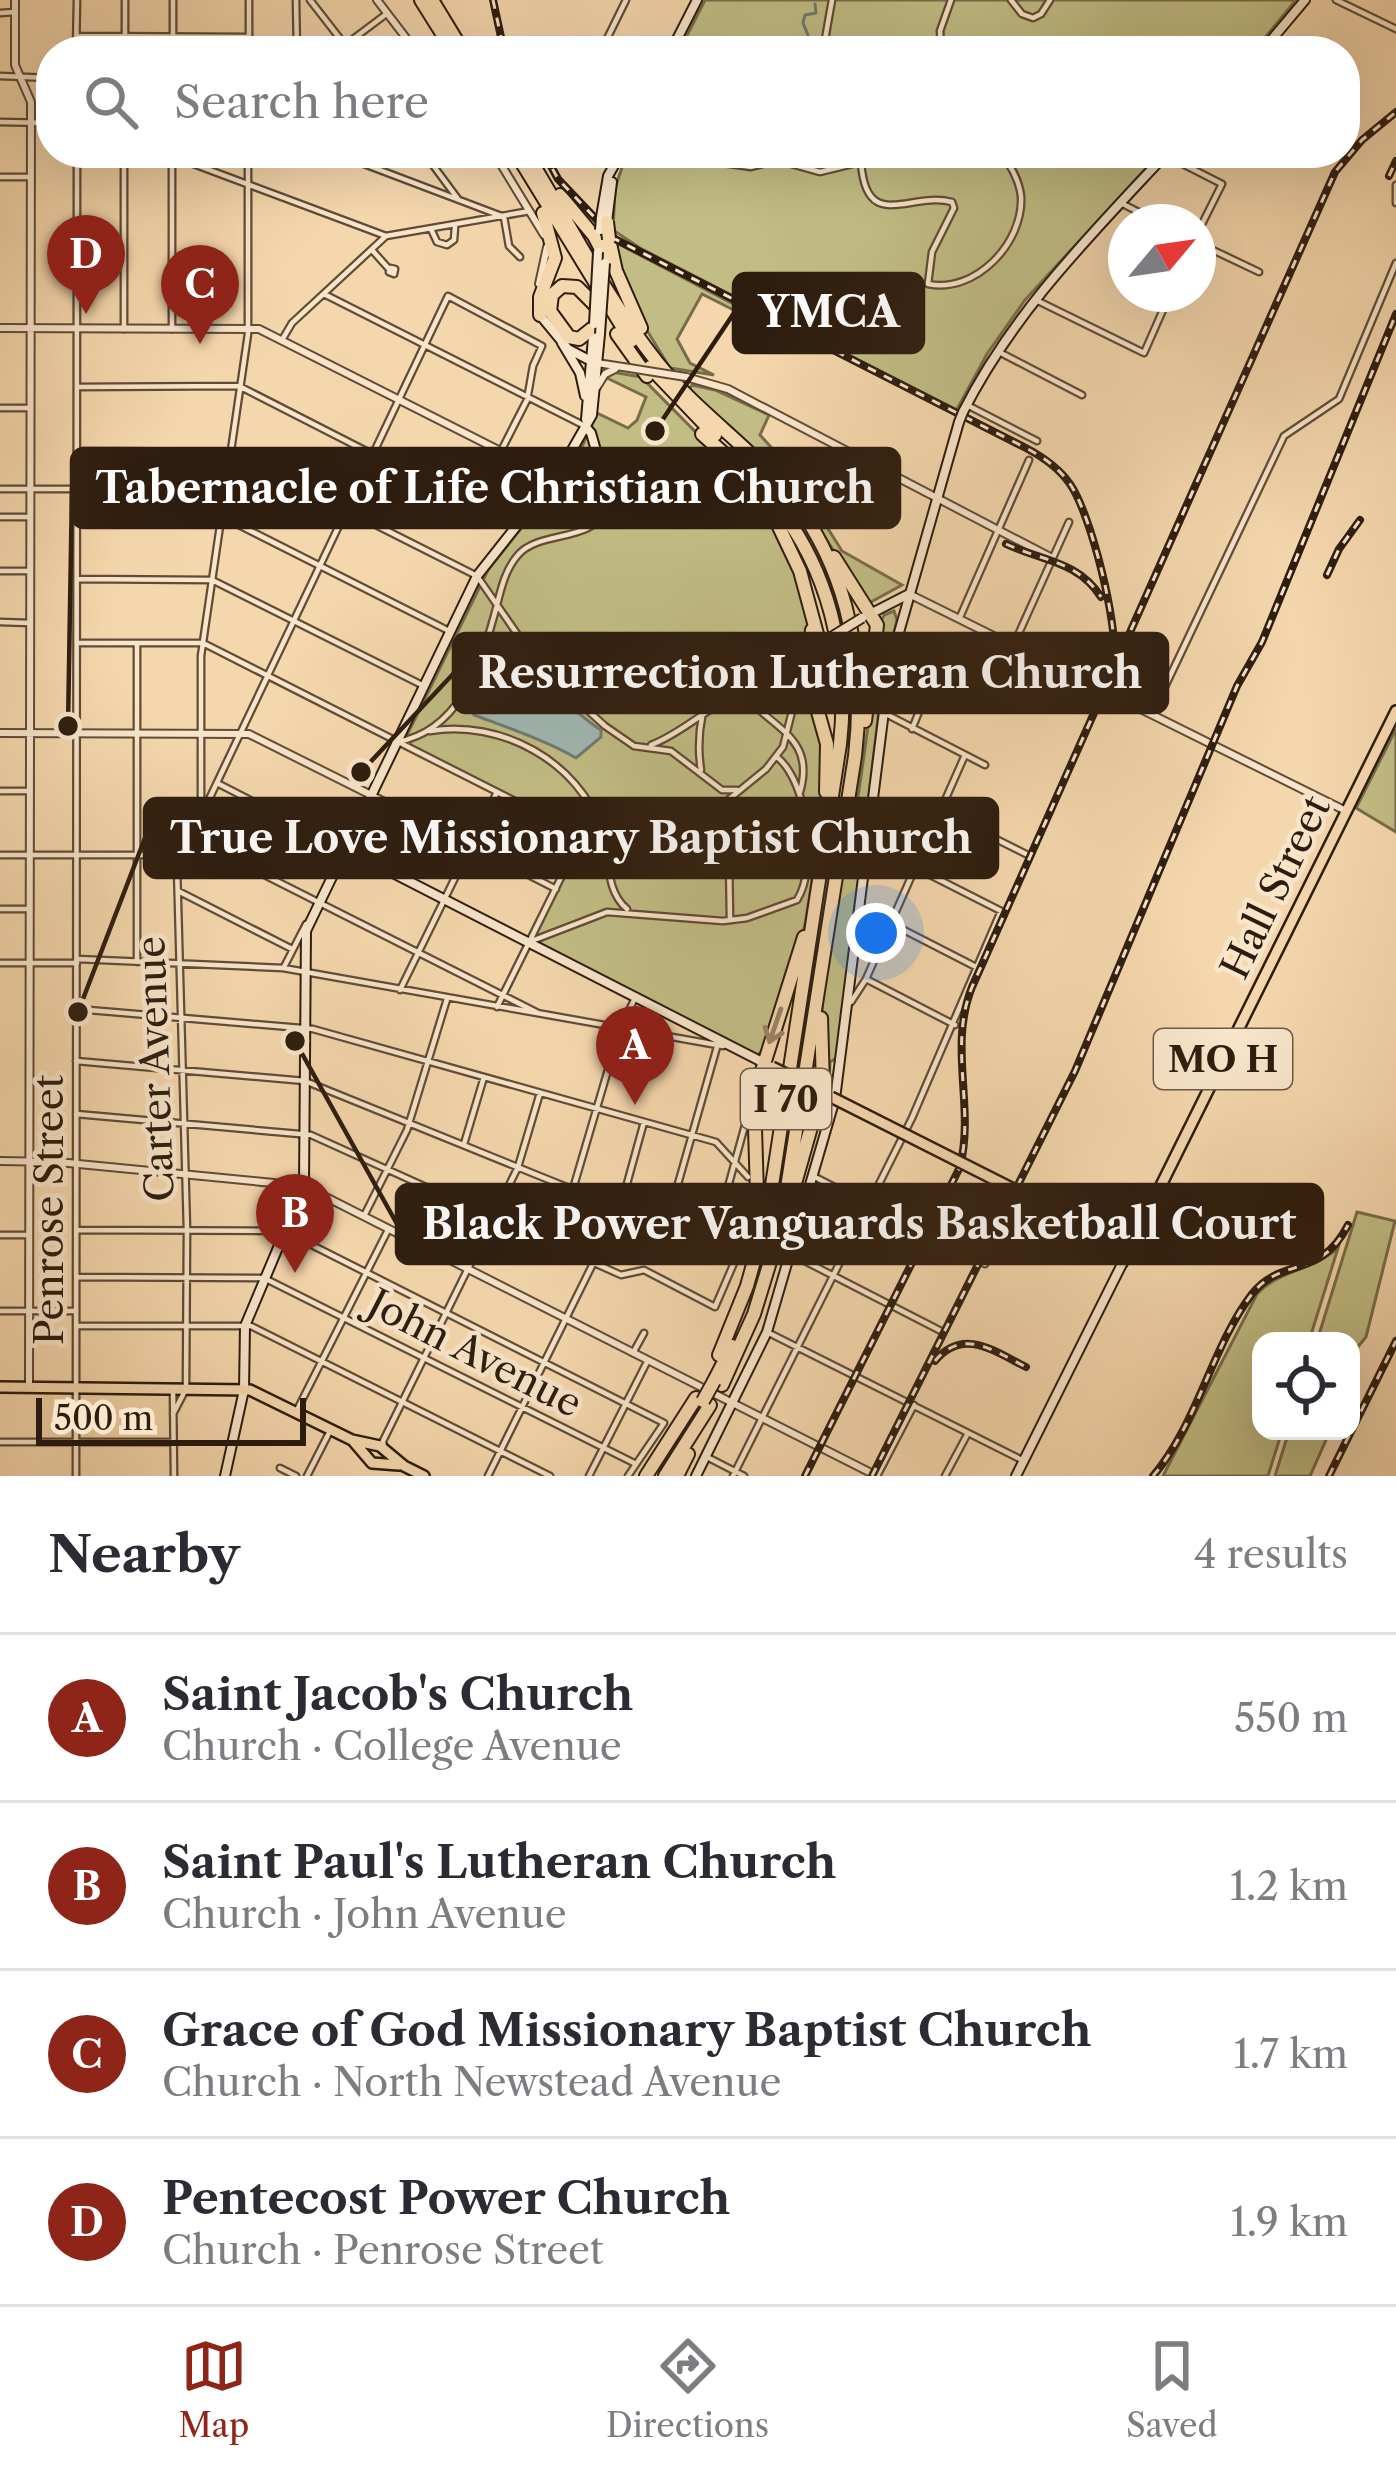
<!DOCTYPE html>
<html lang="en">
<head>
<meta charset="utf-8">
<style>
	:root { --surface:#fff; --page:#f7f7f7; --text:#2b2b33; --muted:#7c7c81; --line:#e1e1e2; --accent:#8f2418 }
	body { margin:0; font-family:"Libre Caslon Text",serif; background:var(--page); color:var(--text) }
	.controls { position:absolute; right:36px; bottom:36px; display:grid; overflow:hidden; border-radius:24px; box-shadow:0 12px 48px #0002 }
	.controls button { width:108px; height:108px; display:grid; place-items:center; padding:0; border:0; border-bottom:3px solid var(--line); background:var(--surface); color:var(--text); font:60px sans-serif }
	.compass { position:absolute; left:1108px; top:204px; width:108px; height:108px; border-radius:50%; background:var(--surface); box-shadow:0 12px 48px #0002; rotate:61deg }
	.scale { position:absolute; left:36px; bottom:30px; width:270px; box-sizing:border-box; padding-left:12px; border:6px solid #2e1d0f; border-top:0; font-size:33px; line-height:42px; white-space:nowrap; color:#2e1d0f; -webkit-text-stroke:9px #f8e5ca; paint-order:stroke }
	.you { position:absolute; left:876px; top:933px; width:42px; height:42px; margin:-30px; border:9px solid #fff; border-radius:50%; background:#1a73e8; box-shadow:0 0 0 18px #1a73e833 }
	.badge { display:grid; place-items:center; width:78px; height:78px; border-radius:50%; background:var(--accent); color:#fff; font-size:39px; font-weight:700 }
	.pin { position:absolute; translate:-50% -99px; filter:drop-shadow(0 3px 6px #0008) }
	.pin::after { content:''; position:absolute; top:63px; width:42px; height:36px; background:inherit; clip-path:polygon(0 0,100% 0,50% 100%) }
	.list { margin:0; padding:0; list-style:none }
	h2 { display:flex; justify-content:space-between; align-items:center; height:156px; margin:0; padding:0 48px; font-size:51px }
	h2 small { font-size:39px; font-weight:400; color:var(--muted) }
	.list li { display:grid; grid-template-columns:78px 1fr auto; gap:36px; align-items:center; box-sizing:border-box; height:168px; padding:0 48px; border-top:3px solid var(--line) }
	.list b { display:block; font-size:45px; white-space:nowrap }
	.list p { margin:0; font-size:39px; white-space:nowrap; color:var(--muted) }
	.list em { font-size:39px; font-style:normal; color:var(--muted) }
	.icon { flex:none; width:66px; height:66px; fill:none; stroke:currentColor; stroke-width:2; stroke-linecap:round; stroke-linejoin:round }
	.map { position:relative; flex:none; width:1396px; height:1476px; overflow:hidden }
	.search { position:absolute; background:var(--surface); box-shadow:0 12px 48px #0002; left:36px; right:36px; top:36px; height:132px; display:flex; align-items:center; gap:30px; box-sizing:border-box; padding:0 42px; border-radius:48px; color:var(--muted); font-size:45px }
	.sheet { height:828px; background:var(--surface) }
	nav { display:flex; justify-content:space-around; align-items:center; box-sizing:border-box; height:168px; border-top:3px solid var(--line); background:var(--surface); font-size:33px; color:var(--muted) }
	nav a { display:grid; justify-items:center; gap:6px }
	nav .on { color:var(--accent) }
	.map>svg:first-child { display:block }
	.green { fill:#c2bd85; stroke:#786d4a; stroke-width:3 }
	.water { fill:#9fb8b3; stroke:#727a71; stroke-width:3 }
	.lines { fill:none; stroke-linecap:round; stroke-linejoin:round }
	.stream { stroke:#727a71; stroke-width:3 }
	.minor-casing { stroke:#604c36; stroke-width:9 }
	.tertiary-casing { stroke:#604c36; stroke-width:10 }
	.secondary-casing { stroke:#2e1d0f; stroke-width:12 }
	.primary-casing { stroke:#2e1d0f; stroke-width:14 }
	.motorway-casing { stroke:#2e1d0f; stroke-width:16 }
	.minor { stroke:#f8e5ca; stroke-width:4.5 }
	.tertiary { stroke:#f8e5ca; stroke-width:6 }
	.secondary { stroke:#f8e5ca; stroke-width:8 }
	.primary { stroke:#f5d7ad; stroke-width:9 }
	.motorway { stroke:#f5d7ad; stroke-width:12 }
	.rail-casing { stroke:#2e1d0f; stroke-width:8 }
	.rail { stroke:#f8e5ca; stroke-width:3; stroke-dasharray:9; stroke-linecap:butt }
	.tertiary-bridge-casing { stroke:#604c36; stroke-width:10; stroke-linecap:butt }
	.secondary-bridge-casing { stroke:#2e1d0f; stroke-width:12; stroke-linecap:butt }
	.primary-bridge-casing { stroke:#2e1d0f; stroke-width:14; stroke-linecap:butt }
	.motorway-bridge-casing { stroke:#2e1d0f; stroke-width:16; stroke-linecap:butt }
	.tertiary-bridge { stroke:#f8e5ca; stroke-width:6 }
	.secondary-bridge { stroke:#f8e5ca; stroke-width:8 }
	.primary-bridge { stroke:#f5d7ad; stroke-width:9 }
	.motorway-bridge { stroke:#f5d7ad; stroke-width:12 }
	.oneway { stroke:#9b8366 }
	.labels { text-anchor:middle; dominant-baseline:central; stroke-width:9; stroke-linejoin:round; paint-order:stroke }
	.shield { fill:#f8e5ca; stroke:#6b5947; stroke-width:3 }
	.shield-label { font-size:36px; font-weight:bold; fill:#2e1d0f }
	.street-label { font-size:39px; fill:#2e1d0f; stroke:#f8e5ca }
	.leader { fill:none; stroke:#2e1d0f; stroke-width:4.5 }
	.callout-dot { fill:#2e1d0f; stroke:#f8e5ca; stroke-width:4.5 }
	.callout { fill:#2e1d0f; stroke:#2e1d0f; stroke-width:4.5 }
	.callout-label { font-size:42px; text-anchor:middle; font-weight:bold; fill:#fff }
</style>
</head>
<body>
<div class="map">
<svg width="1396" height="1476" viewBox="0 0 1396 1476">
	<rect width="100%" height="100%" fill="#f5d7ad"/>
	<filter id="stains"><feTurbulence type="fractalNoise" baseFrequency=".00167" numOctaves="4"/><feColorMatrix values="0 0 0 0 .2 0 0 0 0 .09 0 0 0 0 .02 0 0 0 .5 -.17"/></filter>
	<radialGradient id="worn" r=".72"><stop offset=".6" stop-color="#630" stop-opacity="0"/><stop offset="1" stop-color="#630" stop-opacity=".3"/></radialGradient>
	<path class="green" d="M 705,0 L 1296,0 L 1254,51 L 679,51 Z
		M 627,153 L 1160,153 L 1025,300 L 987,354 L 956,411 L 640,248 L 613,230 L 615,188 Z
		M 613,241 L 779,328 L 781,334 L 702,294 L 677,339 L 690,363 L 714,375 L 670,368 L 632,306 Z
		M 612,372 L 641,377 L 761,498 L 793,556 L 811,626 L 802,663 L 825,753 L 822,816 L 805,925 L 765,1050 L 757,1055 L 540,945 L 536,933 L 584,834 L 412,747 L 407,735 L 488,570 L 577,458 L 597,413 L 628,428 L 637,420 L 646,397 L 605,377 Z
		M 692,385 L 715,390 L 769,415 L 760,435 L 790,468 L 842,551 L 902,585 L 869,603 L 788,483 L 689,389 Z
		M 894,611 L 897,620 L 882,685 L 838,1057 L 830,1062 L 829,1086 C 806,1022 842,884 855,814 C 866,751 873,687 880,623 L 884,615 Z
		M 1396,729 L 1396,832 L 1356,808 Z
		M 1357,1212 L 1395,1221 L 1366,1337 L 1351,1355 L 1351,1341 L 1317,1341 Z
		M 1338,1248 L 1309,1341 L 1261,1341 L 1261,1431 L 1282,1431 L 1268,1476 L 1163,1476 L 1257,1294 C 1279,1270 1314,1270 1338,1248 Z
		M 1289,1431 L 1330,1431 L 1310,1476 L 1275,1476 Z"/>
	<path class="water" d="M 501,663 C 543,671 566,708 601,730 L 601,737 L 576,758 C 550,742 503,726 474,715 L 470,703 L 486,687 L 492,667 Z"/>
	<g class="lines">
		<path class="stream" d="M 808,51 L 810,40 L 803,23 L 805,15 L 816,13 L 815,4"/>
		<defs>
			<path id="minor" d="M 296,0 L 297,51
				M 310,0 L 345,45
				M 1011,0 L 1022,14 L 1033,18 L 1041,14 L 1050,0
				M 1336,0 L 1396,29
				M 0,13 L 15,12
				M 77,36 L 249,37
				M 76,51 L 77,0
				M 125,51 L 125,0
				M 173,51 L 173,0
				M 249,51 L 249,0
				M 337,51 L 385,15
				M 601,51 L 626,0
				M 823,51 L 832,0
				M 934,51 L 941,44 L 940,31 L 951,0
				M 0,76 L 51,78
				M 0,122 L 51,123
				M 164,153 L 386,236
				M 335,153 L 504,217 L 509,246 L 520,257
				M 424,153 L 458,199
				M 724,153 L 723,163 L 751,167 L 777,160 L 820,172 L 861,162 C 866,234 910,191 952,202 L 954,208 L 932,252 L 928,284 C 975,294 1024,243 1021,196 C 1019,179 1011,166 1001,153
				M 1165,155 L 1222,184 L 1198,232
				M 365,164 L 379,153
				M 0,177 L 30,177
				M 1396,185 L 1396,203
				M 1121,203 L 1158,222
				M 431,229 L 437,242 L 447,245 L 454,240 L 455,227
				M 1198,243 L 1259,272
				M 372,250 L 389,269
				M 391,268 L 395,269 L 394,274 L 389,272 Z
				M 324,294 L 585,426
				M 1038,301 L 1144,353 L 1170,294
				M 124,329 L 124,153
				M 172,329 L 172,155
				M 282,340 L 292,323 L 386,236 L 530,211
				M 1001,353 L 1082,395
				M 77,387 L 239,386 L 515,527
				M 967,405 L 1037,441
				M 0,408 L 30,408
				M 77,451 L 231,452 L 477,576 L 540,667 L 605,726 L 634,746 L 671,751 L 722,790 L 737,790
				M 0,489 L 77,489
				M 77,515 L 221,516 L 451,632
				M 0,517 L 30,517
				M 0,571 L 30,571
				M 77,579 L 212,580 L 424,686
				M 960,617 L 1029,460
				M 0,622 L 30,623
				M 77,643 L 203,643 L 578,833 L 580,839 L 497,1007
				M 137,644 L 137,962
				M 1014,644 L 1069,522
				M 894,650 L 935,672 L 912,729
				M 884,713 L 985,765
				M 1152,714 L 1284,436 L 1339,399 L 1396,263
				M 430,731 C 500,719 579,761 602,831 C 611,857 604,890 627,909
				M 397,742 C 458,731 480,668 494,616 C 500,595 503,572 518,555 C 539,530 593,543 606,509 C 612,492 601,470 597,454
				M 651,745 C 685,732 708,705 743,694
				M 701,770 C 696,739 701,686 728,668 C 733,675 737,685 743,693 C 771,729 816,736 800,792
				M 217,783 L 344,848
				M 0,791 L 30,791
				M 374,796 L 556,889
				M 940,811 L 1026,854
				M 203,812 L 448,296 L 542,346 L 533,366 L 527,400 L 501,451
				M 191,838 L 538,1013
				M 0,855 L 183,855
				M 178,891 L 292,949
				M 859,907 L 976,967
				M 0,909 L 30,909
				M 730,919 L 728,800 L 766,769 L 783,747 L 804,664
				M 529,942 L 607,912 L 723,921 L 747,918 L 797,900 C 818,867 808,782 777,757
				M 77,959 L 283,968 L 723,1046
				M 0,963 L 77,963
				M 284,967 L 306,924
				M 866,979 L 955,1025
				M 400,990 L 497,792
				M 851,1002 L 866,979 L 965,755
				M 77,1009 L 313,1029 L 716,1142 L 748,1177
				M 76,1114 L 311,1135 L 621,1275 L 644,1270 L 715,1307 L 737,1256 L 305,1081 L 76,1061
				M 464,1144 L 484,1077
				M 813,1176 L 985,1264 L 1019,1194
				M 573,1189 L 620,1029 L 636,996
				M 364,1216 L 407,1130 L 447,999
				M 666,1226 L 717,1047
				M 77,1230 L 284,1231 L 664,1423 L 628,1476
				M 0,1235 L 29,1235
				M 712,1245 L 750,1107
				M 791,1254 L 941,1331
				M 76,1277 L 264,1278 L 636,1464
				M 0,1311 L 76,1311
				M 76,1326 L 251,1326 L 550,1476
				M 767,1332 L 1024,1461
				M 633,1353 L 644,1333
				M 173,1389 L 174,1476
				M 296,1412 L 388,1230
				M 173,1414 L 186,1389 L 187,1230 L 177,867 L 201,817 L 201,656 L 248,334 L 248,153
				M 0,1442 L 174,1442
				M 384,1449 L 383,1441 L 518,1167 L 540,1093
				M 707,1457 L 744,1476
				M 280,1468 L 296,1476
				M 878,1474 L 914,1405
				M 76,1476 L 77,153
				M 307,1476 L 329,1433
				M 488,1476 L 620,1209 L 644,1122
				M 589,1476 L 648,1360
				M 733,1476 L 912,1118 L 1001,911 L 867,843
				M 945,1476 L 968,1433"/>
			<path id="tertiary" d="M 15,0 L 15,65 L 31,102 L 29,1387
				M 377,0 L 416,51
				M 494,153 L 544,235
				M 539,284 L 547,247
				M 0,328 L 259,329 L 554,478
				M 597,363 L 623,367
				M 686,377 L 728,389 L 1052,558
				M 597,387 L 605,374 L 615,369
				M 909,594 L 1346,811
				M 0,733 L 249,734 L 371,795
				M 0,1161 L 58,1162 L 304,1186 L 877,1476"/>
			<path id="secondary" d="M 671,51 L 697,0
				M 1262,51 L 1305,0
				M 601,217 L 608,176 L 621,153
				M 607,222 L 612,182
				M 540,315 L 568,349 L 591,361
				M 562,343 L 580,373 L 585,396
				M 963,412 C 1014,311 1091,235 1167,153
				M 586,419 L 594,326
				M 585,426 L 591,433 L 597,454
				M 868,615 L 909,594
				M 809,655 L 806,665 L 813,694
				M 344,848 L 764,1063
				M 225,1476 L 244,1390 L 245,1326 L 304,1186 L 306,931 L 477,576 L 560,471 L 592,415 L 600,334
				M 696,1476 L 767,1332 L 835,1099 L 890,664 L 959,422
				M 1016,1476 L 1130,1248"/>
			<path id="primary" d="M 1053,1209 L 1130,1248 L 1396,711
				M 1113,1242 L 1122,1263
				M 0,1387 L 250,1390 L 352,1440 L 380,1446 L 404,1466 L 424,1476
				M 354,1442 L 372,1463 L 399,1465"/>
			<path id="motorway" d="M 421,0 L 453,51
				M 432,0 L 463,51
				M 426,51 L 432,51
				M 516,153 L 631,341
				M 526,153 C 569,222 606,298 657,362 C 691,405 736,437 774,477 C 845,553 867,655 855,756 L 781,1226 L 754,1314 L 722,1385
				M 560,195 L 594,236 L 605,257
				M 609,239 L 616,271 L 641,328
				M 540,315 L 540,297 L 555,258 L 543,213
				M 594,327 L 579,339 L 569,337 L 550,311 L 552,295 L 562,286 L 577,287 L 601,311
				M 617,334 L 647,376
				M 650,367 L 715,435
				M 702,434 C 725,455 750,475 771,498 C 829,566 850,657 840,744 L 768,1211 L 747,1286 L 719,1355
				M 772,512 L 800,571 L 820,645
				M 834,557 L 877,625 L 865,721
				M 807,659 L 812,630
				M 813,694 L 827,744 L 826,792
				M 796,1180 L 823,1085 L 821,1018
				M 758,1226 L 754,1096 L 804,937
				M 714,1381 L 732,1346
				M 646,1476 L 696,1398
				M 665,1476 L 710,1405
				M 677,1476 L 688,1454"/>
		</defs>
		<use href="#minor" class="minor-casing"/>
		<use href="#tertiary" class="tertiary-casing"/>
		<use href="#secondary" class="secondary-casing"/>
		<use href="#primary" class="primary-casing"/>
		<use href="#motorway" class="motorway-casing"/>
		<use href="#minor" class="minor"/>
		<use href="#tertiary" class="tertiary"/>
		<use href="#secondary" class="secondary"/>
		<use href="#primary" class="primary"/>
		<use href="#motorway" class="motorway"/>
		<defs>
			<path id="rail" d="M 493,0 L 504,51
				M 544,153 L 558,179 L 615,239 L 1026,448 C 1043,457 1059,468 1070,484 C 1091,514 1118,624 1114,660
				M 1389,176 L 1396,161
				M 1006,544 C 1042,561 1078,561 1101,597
				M 1327,575 L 1339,549 L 1360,520
				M 935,1361 C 963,1327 994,1351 1026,1367
				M 805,1476 L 960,1167 C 975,1106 948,1047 972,987 L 1335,172 L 1362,140 L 1396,112
				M 872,1476 L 1075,1071 L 1237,686 L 1262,642 L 1396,314
				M 1153,1476 C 1197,1425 1212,1346 1252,1294 C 1282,1256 1320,1280 1348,1225
				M 1329,1476 L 1396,1341"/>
		</defs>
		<use href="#rail" class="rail-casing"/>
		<use href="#rail" class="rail"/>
		<defs>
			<path id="tertiary-bridge" d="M 623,367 L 686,377"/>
			<path id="secondary-bridge" d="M 600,230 L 601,217
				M 594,324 L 598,252
				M 600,334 L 605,263
				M 959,422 L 963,412
				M 823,642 L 862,618"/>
			<path id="primary-bridge" d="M 772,1067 L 815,1088
				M 831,1097 L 1053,1209"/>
			<path id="motorway-bridge" d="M 607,222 L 609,239
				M 703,1401 L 714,1381"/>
		</defs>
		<use href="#tertiary-bridge" class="tertiary-bridge-casing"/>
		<use href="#secondary-bridge" class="secondary-bridge-casing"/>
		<use href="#primary-bridge" class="primary-bridge-casing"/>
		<use href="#motorway-bridge" class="motorway-bridge-casing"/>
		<use href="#tertiary-bridge" class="tertiary-bridge"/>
		<use href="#secondary-bridge" class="secondary-bridge"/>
		<use href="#primary-bridge" class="primary-bridge"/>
		<use href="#motorway-bridge" class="motorway-bridge"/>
	</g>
	<defs><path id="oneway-shaft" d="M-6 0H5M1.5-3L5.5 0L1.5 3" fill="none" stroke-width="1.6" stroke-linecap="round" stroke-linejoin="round" transform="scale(3)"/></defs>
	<use class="oneway" href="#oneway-shaft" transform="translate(775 1026) rotate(109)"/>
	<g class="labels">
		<g class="shield">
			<rect x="1154" y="1029" width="138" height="60" rx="9"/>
			<rect x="741" y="1069" width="90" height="60" rx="9"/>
		</g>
		<g class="shield-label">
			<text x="1223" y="1059">MO H</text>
			<text x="786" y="1099">I 70</text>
		</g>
		<g class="street-label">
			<text transform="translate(1275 887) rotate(-64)">Hall Street</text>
			<text transform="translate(155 1069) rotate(-92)">Carter Avenue</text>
			<text transform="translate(49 1210) rotate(-90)">Penrose Street</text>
			<text transform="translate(475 1353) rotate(27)">John Avenue</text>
		</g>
	</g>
	<path class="leader" d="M655 431L734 313M68 726L72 488M361 772L454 673M78 1012L145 838M295 1041L397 1224"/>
	<g class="callout-dot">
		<circle cx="655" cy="431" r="12"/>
		<circle cx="68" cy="726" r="12"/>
		<circle cx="361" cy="772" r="12"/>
		<circle cx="78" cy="1012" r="12"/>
		<circle cx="295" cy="1041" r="12"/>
	</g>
	<g class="callout">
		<rect x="734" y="274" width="189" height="78" rx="12"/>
		<rect x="72" y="449" width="827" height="78" rx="12"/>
		<rect x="454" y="634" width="713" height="78" rx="12"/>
		<rect x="145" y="799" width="852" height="78" rx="12"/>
		<rect x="397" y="1185" width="925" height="78" rx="12"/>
	</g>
	<g class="callout-label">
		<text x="829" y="327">YMCA</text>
		<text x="485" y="503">Tabernacle of Life Christian Church</text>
		<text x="810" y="688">Resurrection Lutheran Church</text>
		<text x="571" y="853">True Love Missionary Baptist Church</text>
		<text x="859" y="1239">Black Power Vanguards Basketball Court</text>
	</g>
	<rect width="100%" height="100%" filter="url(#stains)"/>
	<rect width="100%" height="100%" fill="url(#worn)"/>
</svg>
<div class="controls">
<button><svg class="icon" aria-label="locate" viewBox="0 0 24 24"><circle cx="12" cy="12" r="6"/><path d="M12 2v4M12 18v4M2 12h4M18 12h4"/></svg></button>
</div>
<svg class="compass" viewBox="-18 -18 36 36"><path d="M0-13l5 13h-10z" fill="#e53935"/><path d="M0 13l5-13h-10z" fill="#7c7c81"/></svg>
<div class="scale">500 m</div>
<div class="you"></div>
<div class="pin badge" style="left:635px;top:1105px">A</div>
<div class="pin badge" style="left:295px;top:1273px">B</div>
<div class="pin badge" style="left:200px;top:344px">C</div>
<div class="pin badge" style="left:86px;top:314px">D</div>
<div class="search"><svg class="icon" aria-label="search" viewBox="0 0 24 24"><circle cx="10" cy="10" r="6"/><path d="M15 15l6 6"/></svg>Search here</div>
</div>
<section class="sheet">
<h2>Nearby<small>4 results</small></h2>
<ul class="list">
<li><span class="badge">A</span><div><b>Saint Jacob's Church</b><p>Church · College Avenue</p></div><em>550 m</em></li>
<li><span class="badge">B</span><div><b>Saint Paul's Lutheran Church</b><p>Church · John Avenue</p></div><em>1.2 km</em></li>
<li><span class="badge">C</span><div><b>Grace of God Missionary Baptist Church</b><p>Church · North Newstead Avenue</p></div><em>1.7 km</em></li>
<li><span class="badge">D</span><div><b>Pentecost Power Church</b><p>Church · Penrose Street</p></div><em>1.9 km</em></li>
</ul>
</section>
<nav>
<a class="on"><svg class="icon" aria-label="map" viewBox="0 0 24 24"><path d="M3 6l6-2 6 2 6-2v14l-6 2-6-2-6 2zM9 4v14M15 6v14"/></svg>Map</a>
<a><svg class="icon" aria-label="directions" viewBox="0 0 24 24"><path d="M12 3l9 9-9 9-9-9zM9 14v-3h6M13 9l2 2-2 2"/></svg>Directions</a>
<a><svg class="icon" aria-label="saved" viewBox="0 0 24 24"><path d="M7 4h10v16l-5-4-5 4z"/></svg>Saved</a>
</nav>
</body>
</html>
